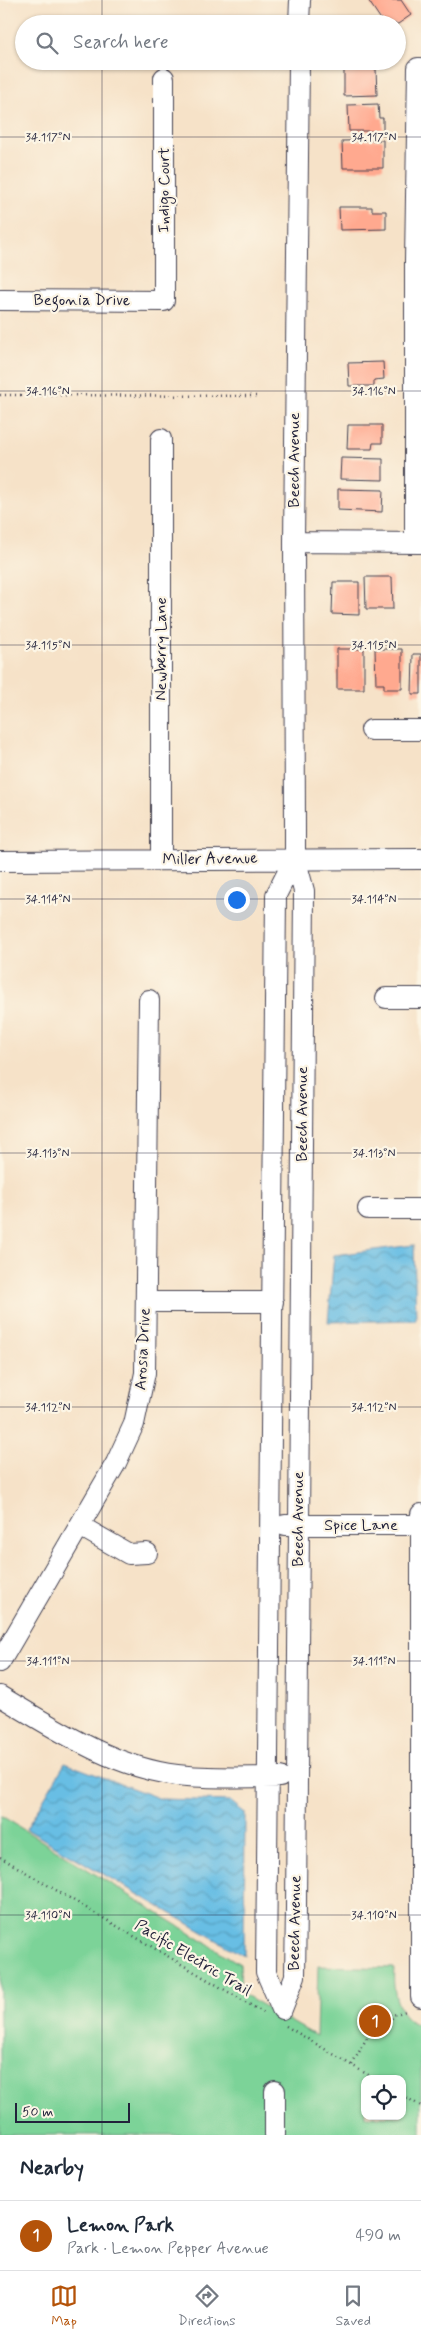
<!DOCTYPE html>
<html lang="en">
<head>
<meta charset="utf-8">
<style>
	:root { --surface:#fff; --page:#f6f6f7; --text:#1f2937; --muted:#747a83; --line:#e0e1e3; --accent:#b45309 }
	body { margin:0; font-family:Mynerve,sans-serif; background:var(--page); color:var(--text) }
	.controls { position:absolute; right:15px; bottom:15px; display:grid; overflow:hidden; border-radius:10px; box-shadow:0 1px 4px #0004 }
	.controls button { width:45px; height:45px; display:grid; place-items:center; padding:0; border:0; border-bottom:1px solid var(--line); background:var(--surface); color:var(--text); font:25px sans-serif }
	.scale { position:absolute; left:15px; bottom:12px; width:115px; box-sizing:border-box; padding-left:5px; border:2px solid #22223b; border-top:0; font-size:14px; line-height:18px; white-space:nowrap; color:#22223b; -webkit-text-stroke:4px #fcf5e5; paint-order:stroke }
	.you { position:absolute; left:236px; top:899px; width:18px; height:18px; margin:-12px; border:4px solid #fff; border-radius:50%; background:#1a73e8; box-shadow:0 0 0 8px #1a73e833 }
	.badge { display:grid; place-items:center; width:32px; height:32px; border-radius:50%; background:var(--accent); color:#fff; font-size:16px; font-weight:700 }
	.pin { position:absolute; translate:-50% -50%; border:2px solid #fff; box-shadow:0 1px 5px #0006 }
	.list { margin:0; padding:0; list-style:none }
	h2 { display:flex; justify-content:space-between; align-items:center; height:65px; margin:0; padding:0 20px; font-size:21px }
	h2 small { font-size:16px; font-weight:400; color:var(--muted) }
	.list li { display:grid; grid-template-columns:32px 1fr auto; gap:15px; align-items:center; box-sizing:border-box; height:70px; padding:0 20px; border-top:1px solid var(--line) }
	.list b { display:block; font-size:19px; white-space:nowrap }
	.list p { margin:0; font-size:16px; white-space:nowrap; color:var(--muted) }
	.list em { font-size:16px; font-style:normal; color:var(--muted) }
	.icon { flex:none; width:28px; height:28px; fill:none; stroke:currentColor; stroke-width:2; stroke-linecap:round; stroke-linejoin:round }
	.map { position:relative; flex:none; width:421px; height:2135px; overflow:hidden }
	.search { position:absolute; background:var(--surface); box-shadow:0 1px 4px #0004; left:15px; right:15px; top:15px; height:55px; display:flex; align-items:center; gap:12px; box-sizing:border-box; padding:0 18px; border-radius:28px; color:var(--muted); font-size:19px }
	.sheet { height:135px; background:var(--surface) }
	nav { display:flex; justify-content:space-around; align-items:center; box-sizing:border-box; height:70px; border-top:1px solid var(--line); background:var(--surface); font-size:14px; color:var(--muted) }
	nav a { display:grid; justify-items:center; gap:2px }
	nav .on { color:var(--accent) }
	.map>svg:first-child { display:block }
	.green { fill:#7cd398; stroke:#4f7a6a; fill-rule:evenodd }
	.water { fill:url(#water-waves); stroke:#447090 }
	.building { fill:#ffa98f }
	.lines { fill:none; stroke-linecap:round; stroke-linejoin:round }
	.minor-casing { stroke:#423f50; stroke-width:22 }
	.path { stroke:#423f50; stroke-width:2.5; stroke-dasharray:1 4; stroke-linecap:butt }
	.minor { stroke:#fff; stroke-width:20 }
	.ticks { fill:none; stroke:#22223b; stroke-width:1; stroke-opacity:0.45 }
	.labels { text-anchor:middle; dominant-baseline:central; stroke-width:4.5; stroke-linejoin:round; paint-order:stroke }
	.street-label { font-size:16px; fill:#22223b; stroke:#fcf5e5 }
	.ticks-label { font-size:12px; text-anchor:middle; fill:#22223b; stroke:#fcf5e5; stroke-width:4.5; stroke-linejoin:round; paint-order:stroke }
</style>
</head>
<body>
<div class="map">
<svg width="421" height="2135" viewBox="0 0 421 2135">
	<defs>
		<pattern id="water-waves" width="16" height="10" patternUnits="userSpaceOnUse" patternTransform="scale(1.25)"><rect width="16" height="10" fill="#67bee4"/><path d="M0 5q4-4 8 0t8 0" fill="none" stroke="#549aba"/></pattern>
	</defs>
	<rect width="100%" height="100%" fill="#fcf5e5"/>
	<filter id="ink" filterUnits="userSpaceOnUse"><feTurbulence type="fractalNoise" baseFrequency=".02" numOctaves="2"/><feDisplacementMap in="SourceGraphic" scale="10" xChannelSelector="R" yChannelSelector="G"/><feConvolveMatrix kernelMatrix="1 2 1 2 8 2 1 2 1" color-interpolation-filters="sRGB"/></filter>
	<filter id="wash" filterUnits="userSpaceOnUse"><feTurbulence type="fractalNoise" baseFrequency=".0096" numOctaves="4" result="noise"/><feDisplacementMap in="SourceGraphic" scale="20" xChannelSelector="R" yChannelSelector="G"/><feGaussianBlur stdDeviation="1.12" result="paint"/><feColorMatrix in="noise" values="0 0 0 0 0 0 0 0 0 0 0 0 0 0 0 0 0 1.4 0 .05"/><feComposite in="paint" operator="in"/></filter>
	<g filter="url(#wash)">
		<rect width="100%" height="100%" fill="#f6e2c8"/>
		<path class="green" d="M 0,1815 L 240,1964 L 241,1993 L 316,2036 L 318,1966 L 394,1968 C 392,1992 397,2017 421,2027 L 421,2135 L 0,2135 ZM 365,2079 L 402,2079 L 402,2116 L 365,2116 Z"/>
		<path class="water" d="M 414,1245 L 416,1320 L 328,1322 L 334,1255 Z
			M 65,1763 L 161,1799 L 230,1801 L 245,1813 L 244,1956 L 26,1829 Z"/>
		<g id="blocks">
			<path class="building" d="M 368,0 L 401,0 L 411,15 L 398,24 L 384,24 Z
				M 344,69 L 376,69 L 377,95 L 344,96 Z
				M 378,104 L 379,118 L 383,118 L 383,131 L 349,131 L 348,105 Z
				M 383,140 L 383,168 L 343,168 L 342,141 Z
				M 339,207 L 372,207 L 372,211 L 386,211 L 386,229 L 340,230 Z
				M 383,362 L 384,379 L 374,380 L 374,386 L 349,386 L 348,363 Z
				M 348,425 L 382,425 L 382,443 L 373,443 L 372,449 L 347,449 Z
				M 341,458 L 383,459 L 383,480 L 340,479 Z
				M 338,489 L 383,490 L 382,512 L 338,510 Z
				M 365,577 L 392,577 L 393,609 L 366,609 Z
				M 333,582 L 359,582 L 359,615 L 332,614 Z
				M 337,649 L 364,649 L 364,689 L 337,689 Z
				M 375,649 L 402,649 L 402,689 L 384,689 L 384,684 L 376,684 Z
				M 413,654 L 421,654 L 421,694 L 412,694 Z"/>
		</g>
	</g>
	<g filter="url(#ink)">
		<use href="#blocks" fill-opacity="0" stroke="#423f50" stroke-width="1"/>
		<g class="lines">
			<defs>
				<path id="minor" d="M 299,24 L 300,0
					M 0,300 L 164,301 L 164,78
					M 161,439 L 161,859
					M 294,542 L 421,543
					M 415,543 L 415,261 L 418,68 L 421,68
					M 371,730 L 421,730
					M 0,861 L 421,859
					M 386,998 L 421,998
					M 368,1209 L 421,1209
					M 146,1302 L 273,1302
					M 421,1514 L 421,1997
					M 285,1525 L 421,1525
					M 80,1526 L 129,1554 L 147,1553
					M 0,1662 L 116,1463 L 134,1424 L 145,1373 L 149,1000
					M 0,1696 C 54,1728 112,1767 177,1775 C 210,1779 246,1777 280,1777
					M 282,2009 L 295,1976 L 296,1907 L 304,891 L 295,858 L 295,833 L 294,542 L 299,61
					M 282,2009 L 266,1972 L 276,895 L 295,858
					M 275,2091 L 275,2135"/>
			</defs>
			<use href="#minor" class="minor-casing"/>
			<path class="path" d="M 0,395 L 260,396
				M 0,1857 L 264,2013
				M 286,2026 L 375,2079
				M 352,2065 L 371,2030 C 383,2029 389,2027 393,2015 L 406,2011
				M 402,2095 L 421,2106"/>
			<use href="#minor" class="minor"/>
		</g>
	</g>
	<path class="ticks" d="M 102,0 L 102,24M 102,61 L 102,2135M 0,137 L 421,137M 0,391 L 421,391M 0,645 L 421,645M 0,899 L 421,899M 0,1153 L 421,1153M 0,1407 L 421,1407M 0,1661 L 421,1661M 0,1915 L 421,1915"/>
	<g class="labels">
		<g class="street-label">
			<text transform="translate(164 190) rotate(-90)">Indigo Court</text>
			<text x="82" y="300">Begonia Drive</text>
			<text transform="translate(294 460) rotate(-90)">Beech Avenue</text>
			<text transform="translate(161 649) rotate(-90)">Newberry Lane</text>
			<text transform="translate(210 859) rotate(-1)">Miller Avenue</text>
			<text transform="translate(302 1114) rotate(-90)">Beech Avenue</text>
			<text transform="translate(143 1349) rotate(-87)">Arosia Drive</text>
			<text transform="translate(298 1519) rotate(-90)">Beech Avenue</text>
			<text x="361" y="1525">Spice Lane</text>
			<text transform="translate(295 1923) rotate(-89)">Beech Avenue</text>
			<text transform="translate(193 1958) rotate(31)">Pacific Electric Trail</text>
		</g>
	</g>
	<g class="ticks-label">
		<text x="48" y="141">34.117°N</text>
		<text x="374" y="141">34.117°N</text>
		<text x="48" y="395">34.116°N</text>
		<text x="374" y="395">34.116°N</text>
		<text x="48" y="649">34.115°N</text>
		<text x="374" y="649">34.115°N</text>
		<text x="48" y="903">34.114°N</text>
		<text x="374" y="903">34.114°N</text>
		<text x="48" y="1157">34.113°N</text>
		<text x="374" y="1157">34.113°N</text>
		<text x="48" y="1411">34.112°N</text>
		<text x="374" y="1411">34.112°N</text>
		<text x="48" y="1665">34.111°N</text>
		<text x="374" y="1665">34.111°N</text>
		<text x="48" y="1919">34.110°N</text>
		<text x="374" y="1919">34.110°N</text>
	</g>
</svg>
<div class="controls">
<button><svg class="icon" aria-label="locate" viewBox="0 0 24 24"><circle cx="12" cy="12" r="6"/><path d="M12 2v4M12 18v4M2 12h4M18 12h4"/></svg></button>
</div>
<div class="scale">50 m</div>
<div class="you"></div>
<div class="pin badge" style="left:375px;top:2021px">1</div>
<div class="search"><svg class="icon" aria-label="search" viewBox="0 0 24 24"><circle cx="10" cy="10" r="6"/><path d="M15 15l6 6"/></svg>Search here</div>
</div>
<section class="sheet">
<h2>Nearby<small></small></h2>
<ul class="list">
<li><span class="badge">1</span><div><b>Lemon Park</b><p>Park · Lemon Pepper Avenue</p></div><em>490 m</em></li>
</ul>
</section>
<nav>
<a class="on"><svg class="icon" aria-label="map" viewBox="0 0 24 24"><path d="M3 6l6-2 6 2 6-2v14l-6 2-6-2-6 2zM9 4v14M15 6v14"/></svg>Map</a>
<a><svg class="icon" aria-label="directions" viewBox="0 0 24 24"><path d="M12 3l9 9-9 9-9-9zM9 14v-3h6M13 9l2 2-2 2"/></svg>Directions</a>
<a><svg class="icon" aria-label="saved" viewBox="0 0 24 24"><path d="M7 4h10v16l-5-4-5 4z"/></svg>Saved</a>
</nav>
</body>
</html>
